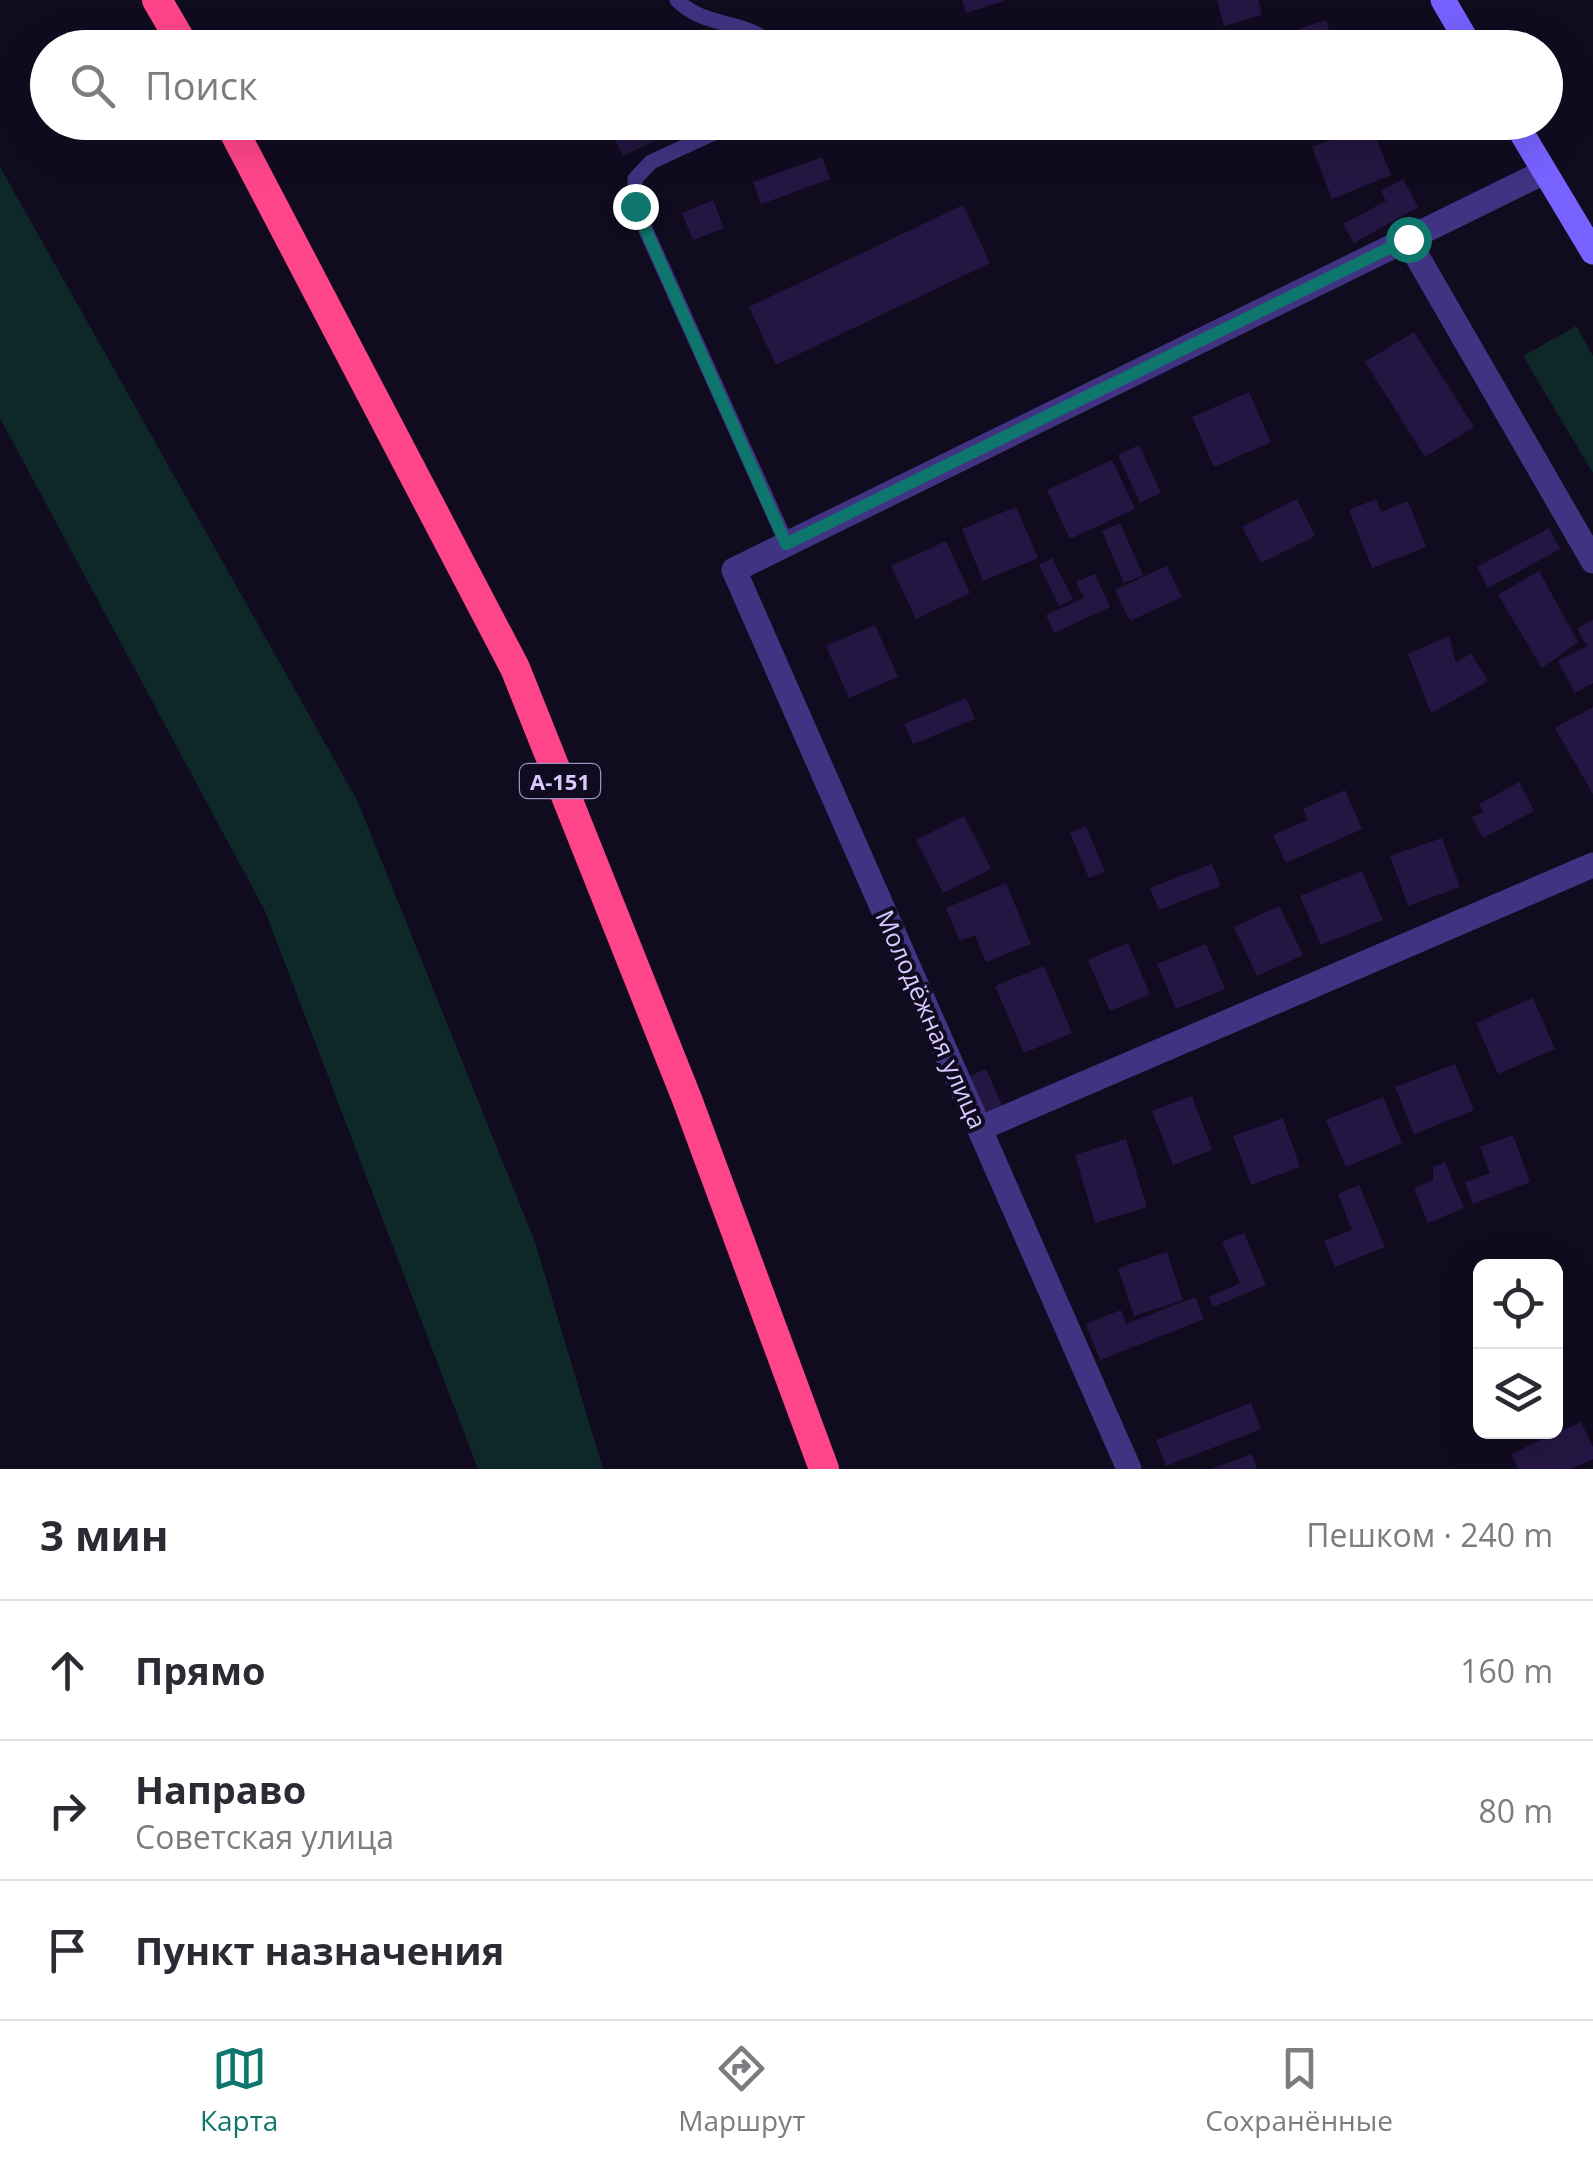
<!DOCTYPE html>
<html lang="ru">
<head>
<meta charset="utf-8">
<style>
	:root { --surface:#fff; --page:#f2f2f3; --text:#2b2b33; --muted:#7c7c81; --line:#e1e1e2; --accent:#0f766e }
	body { margin:0; font-family:"Open Sans",sans-serif; background:var(--page); color:var(--text) }
	.controls { position:absolute; right:30px; bottom:30px; display:grid; overflow:hidden; border-radius:15px; box-shadow:0 10px 40px #0002 }
	.controls button { width:90px; height:90px; display:grid; place-items:center; padding:0; border:0; border-bottom:2px solid var(--line); background:var(--surface); color:var(--text); font:50px sans-serif }
	.stop { position:absolute; width:30px; height:30px; margin:-22px; border:8px solid #0f766e; border-radius:50%; background:#fff }
	.stop.end { background:#0f766e; border-color:#fff; box-shadow:0 2px 10px #0008 }
	.list { margin:0; padding:0; list-style:none }
	h2 { display:flex; justify-content:space-between; align-items:center; height:130px; margin:0; padding:0 40px; font-size:42px }
	h2 small { font-size:32px; font-weight:400; color:var(--muted) }
	.list li { display:grid; grid-template-columns:65px 1fr auto; gap:30px; align-items:center; box-sizing:border-box; height:140px; padding:0 40px; border-top:2px solid var(--line) }
	.list b { display:block; font-size:38px; white-space:nowrap }
	.list p { margin:0; font-size:32px; white-space:nowrap; color:var(--muted) }
	.list em { font-size:32px; font-style:normal; color:var(--muted) }
	.icon { flex:none; width:55px; height:55px; fill:none; stroke:currentColor; stroke-width:2; stroke-linecap:round; stroke-linejoin:round }
	.map { position:relative; flex:none; width:1593px; height:1469px; overflow:hidden }
	.search { position:absolute; background:var(--surface); box-shadow:0 10px 40px #0002; left:30px; right:30px; top:30px; height:110px; display:flex; align-items:center; gap:25px; box-sizing:border-box; padding:0 35px; border-radius:55px; color:var(--muted); font-size:38px }
	.sheet { height:550px; background:var(--surface) }
	nav { display:flex; justify-content:space-around; align-items:center; box-sizing:border-box; height:140px; border-top:2px solid var(--line); background:var(--surface); font-size:28px; color:var(--muted) }
	nav a { display:grid; justify-items:center; gap:5px }
	nav .on { color:var(--accent) }
	.map>svg:first-child { display:block }
	.green { fill:#0e282a }
	.building { fill:#241642 }
	.lines { fill:none; stroke-linecap:round; stroke-linejoin:round }
	.lane { stroke:#3f3382; stroke-width:15 }
	.street { stroke:#3f3382; stroke-width:25 }
	.secondary { stroke:#7761ff; stroke-width:25 }
	.highway { stroke:#ff458a; stroke-width:30 }
	.route { stroke:#0f766e; stroke-width:12 }
	.labels { text-anchor:middle; dominant-baseline:central; stroke-width:8; stroke-linejoin:round; paint-order:stroke }
	.shield { fill:#110b20; stroke:#9b91bc; stroke-width:2.5 }
	.shield-label { font-size:22px; font-weight:bold; fill:#d6caff }
	.street-label { font-size:25px; fill:#d6caff; stroke:#110b20 }
</style>
</head>
<body>
<div class="map">
<svg width="1593" height="1469" viewBox="0 0 1593 1469">
	<rect width="100%" height="100%" fill="#110b20"/>
	<path class="green" d="M 0,167 L 357,800 L 535,1242 L 603,1469 L 478,1469 L 265,911 L 0,418 Z
		M 1576,326 L 1593,356 L 1593,473 L 1523,356 Z"/>
	<path class="building" d="M 962,0 L 1004,0 L 1004,1 L 966,13 Z
		M 1217,0 L 1258,0 L 1262,15 L 1224,26 Z
		M 1326,20 L 1335,48 L 1279,48 L 1276,37 Z
		M 607,122 L 693,122 L 623,156 Z
		M 1371,125 L 1391,175 L 1332,199 L 1312,147 Z
		M 822,157 L 830,179 L 761,204 L 753,182 Z
		M 1403,179 L 1418,207 L 1354,243 L 1343,224 L 1386,201 L 1381,191 Z
		M 713,200 L 724,228 L 693,240 L 682,213 Z
		M 963,205 L 990,263 L 776,365 L 749,307 Z
		M 1414,332 L 1474,427 L 1425,457 L 1365,362 Z
		M 1249,392 L 1271,442 L 1214,467 L 1192,417 Z
		M 1139,445 L 1161,493 L 1140,503 L 1118,455 Z
		M 1112,460 L 1135,509 L 1070,539 L 1047,490 Z
		M 1297,499 L 1315,536 L 1261,563 L 1242,527 Z
		M 1376,499 L 1381,512 L 1408,501 L 1426,547 L 1372,568 L 1349,510 Z
		M 1016,507 L 1038,558 L 983,581 L 962,529 Z
		M 1120,523 L 1143,575 L 1124,583 L 1102,531 Z
		M 1549,528 L 1560,549 L 1488,588 L 1477,567 Z
		M 946,541 L 970,593 L 916,619 L 891,566 Z
		M 1052,558 L 1073,599 L 1059,606 L 1039,565 Z
		M 1167,566 L 1182,597 L 1130,621 L 1115,590 Z
		M 1539,571 L 1578,642 L 1542,668 L 1498,595 Z
		M 1095,574 L 1110,607 L 1054,633 L 1046,615 L 1084,598 L 1076,582 Z
		M 1593,620 L 1593,683 L 1575,693 L 1558,661 L 1587,646 L 1577,628 Z
		M 875,625 L 898,677 L 849,698 L 826,646 Z
		M 1449,636 L 1456,663 L 1471,653 L 1488,681 L 1431,713 L 1408,654 Z
		M 966,698 L 975,719 L 913,744 L 904,724 Z
		M 1593,707 L 1593,794 L 1555,728 Z
		M 1519,782 L 1534,811 L 1483,838 L 1472,817 L 1483,812 L 1479,804 Z
		M 1345,790 L 1362,829 L 1286,863 L 1273,835 L 1308,820 L 1303,809 Z
		M 964,816 L 991,869 L 943,893 L 916,840 Z
		M 1086,826 L 1105,872 L 1089,878 L 1070,833 Z
		M 1442,838 L 1460,887 L 1408,906 L 1390,856 Z
		M 1212,864 L 1221,886 L 1159,910 L 1150,888 Z
		M 1362,871 L 1383,920 L 1321,945 L 1300,896 Z
		M 1006,883 L 1031,944 L 986,962 L 975,935 L 960,941 L 946,908 Z
		M 1279,906 L 1303,955 L 1257,976 L 1234,927 Z
		M 1128,943 L 1150,994 L 1110,1011 L 1088,960 Z
		M 1206,944 L 1225,989 L 1176,1009 L 1157,964 Z
		M 1044,966 L 1072,1033 L 1024,1053 L 995,986 Z
		M 1533,998 L 1555,1049 L 1498,1074 L 1476,1023 Z
		M 1455,1064 L 1474,1110 L 1414,1134 L 1395,1087 Z
		M 986,1069 L 1003,1107 L 984,1115 L 967,1077 Z
		M 1192,1096 L 1212,1150 L 1173,1165 L 1152,1111 Z
		M 1383,1097 L 1402,1143 L 1346,1167 L 1326,1120 Z
		M 1283,1118 L 1300,1167 L 1251,1185 L 1233,1136 Z
		M 1513,1135 L 1530,1182 L 1473,1204 L 1465,1182 L 1490,1173 L 1480,1147 Z
		M 1126,1139 L 1147,1207 L 1095,1223 L 1075,1155 Z
		M 1445,1162 L 1464,1208 L 1428,1223 L 1414,1188 L 1433,1180 L 1433,1167 Z
		M 1359,1185 L 1385,1247 L 1335,1267 L 1324,1241 L 1352,1230 L 1338,1194 Z
		M 1244,1233 L 1266,1285 L 1213,1307 L 1209,1297 L 1240,1283 L 1222,1242 Z
		M 1167,1252 L 1183,1300 L 1134,1316 L 1118,1268 Z
		M 1195,1297 L 1204,1319 L 1100,1360 L 1086,1324 L 1121,1310 L 1126,1324 Z
		M 1251,1403 L 1261,1429 L 1166,1466 L 1156,1440 Z
		M 1581,1422 L 1593,1447 L 1593,1459 L 1571,1469 L 1518,1469 L 1511,1454 Z
		M 1252,1454 L 1257,1469 L 1211,1469 Z"/>
	<g class="lines">
		<path class="lane" d="M 677,0 C 706,30 751,18 773,48
			M 738,122 L 651,162 L 635,179 L 635,206 L 787,544"/>
		<path class="street" d="M 1407,239 L 1593,561
			M 981,1128 L 1593,865
			M 1129,1469 L 734,570 L 1544,172"/>
		<path class="secondary" d="M 1443,0 L 1471,48
			M 1515,122 L 1593,252"/>
		<path class="highway" d="M 157,0 L 185,48
			M 229,122 L 515,668 L 687,1099 L 824,1469"/>
	</g>
	<g class="lines">
		<path class="route" d="M 635,206 L 786,544 L 1408,239"/>
	</g>
	<g class="labels">
		<rect class="shield" x="520" y="764" width="80" height="34" rx="8"/>
		<g class="shield-label">
			<text x="560" y="781">А-151</text>
		</g>
		<g class="street-label">
			<text transform="translate(932 1019) rotate(66)">Молодёжная улица</text>
		</g>
	</g>
</svg>
<div class="controls">
<button><svg class="icon" aria-label="locate" viewBox="0 0 24 24"><circle cx="12" cy="12" r="6"/><path d="M12 2v4M12 18v4M2 12h4M18 12h4"/></svg></button>
<button><svg class="icon" aria-label="layers" viewBox="0 0 24 24"><path d="M12 4l9 5-9 5-9-5zM3 14l9 5 9-5"/></svg></button>
</div>
<div class="stop" style="left:1408px;top:239px"></div>
<div class="stop end" style="left:635px;top:206px"></div>
<div class="search"><svg class="icon" aria-label="search" viewBox="0 0 24 24"><circle cx="10" cy="10" r="6"/><path d="M15 15l6 6"/></svg>Поиск</div>
</div>
<section class="sheet">
<h2>3 мин<small>Пешком · 240 m</small></h2>
<ul class="list">
<li><svg class="icon" aria-label="ahead" viewBox="0 0 24 24"><path d="M12 20V5M6 11l6-6 6 6"/></svg><div><b>Прямо</b></div><em>160 m</em></li>
<li><svg class="icon" aria-label="right" viewBox="0 0 24 24"><path d="M7 20v-9h11M14 6l5 5-5 5"/></svg><div><b>Направо</b><p>Советская улица</p></div><em>80 m</em></li>
<li><svg class="icon" aria-label="arrive" viewBox="0 0 24 24"><path d="M6 21V4h12l-3 4 3 4H6"/></svg><div><b>Пункт назначения</b></div></li>
</ul>
</section>
<nav>
<a class="on"><svg class="icon" aria-label="map" viewBox="0 0 24 24"><path d="M3 6l6-2 6 2 6-2v14l-6 2-6-2-6 2zM9 4v14M15 6v14"/></svg>Карта</a>
<a><svg class="icon" aria-label="directions" viewBox="0 0 24 24"><path d="M12 3l9 9-9 9-9-9zM9 14v-3h6M13 9l2 2-2 2"/></svg>Маршрут</a>
<a><svg class="icon" aria-label="saved" viewBox="0 0 24 24"><path d="M7 4h10v16l-5-4-5 4z"/></svg>Сохранённые</a>
</nav>
</body>
</html>
